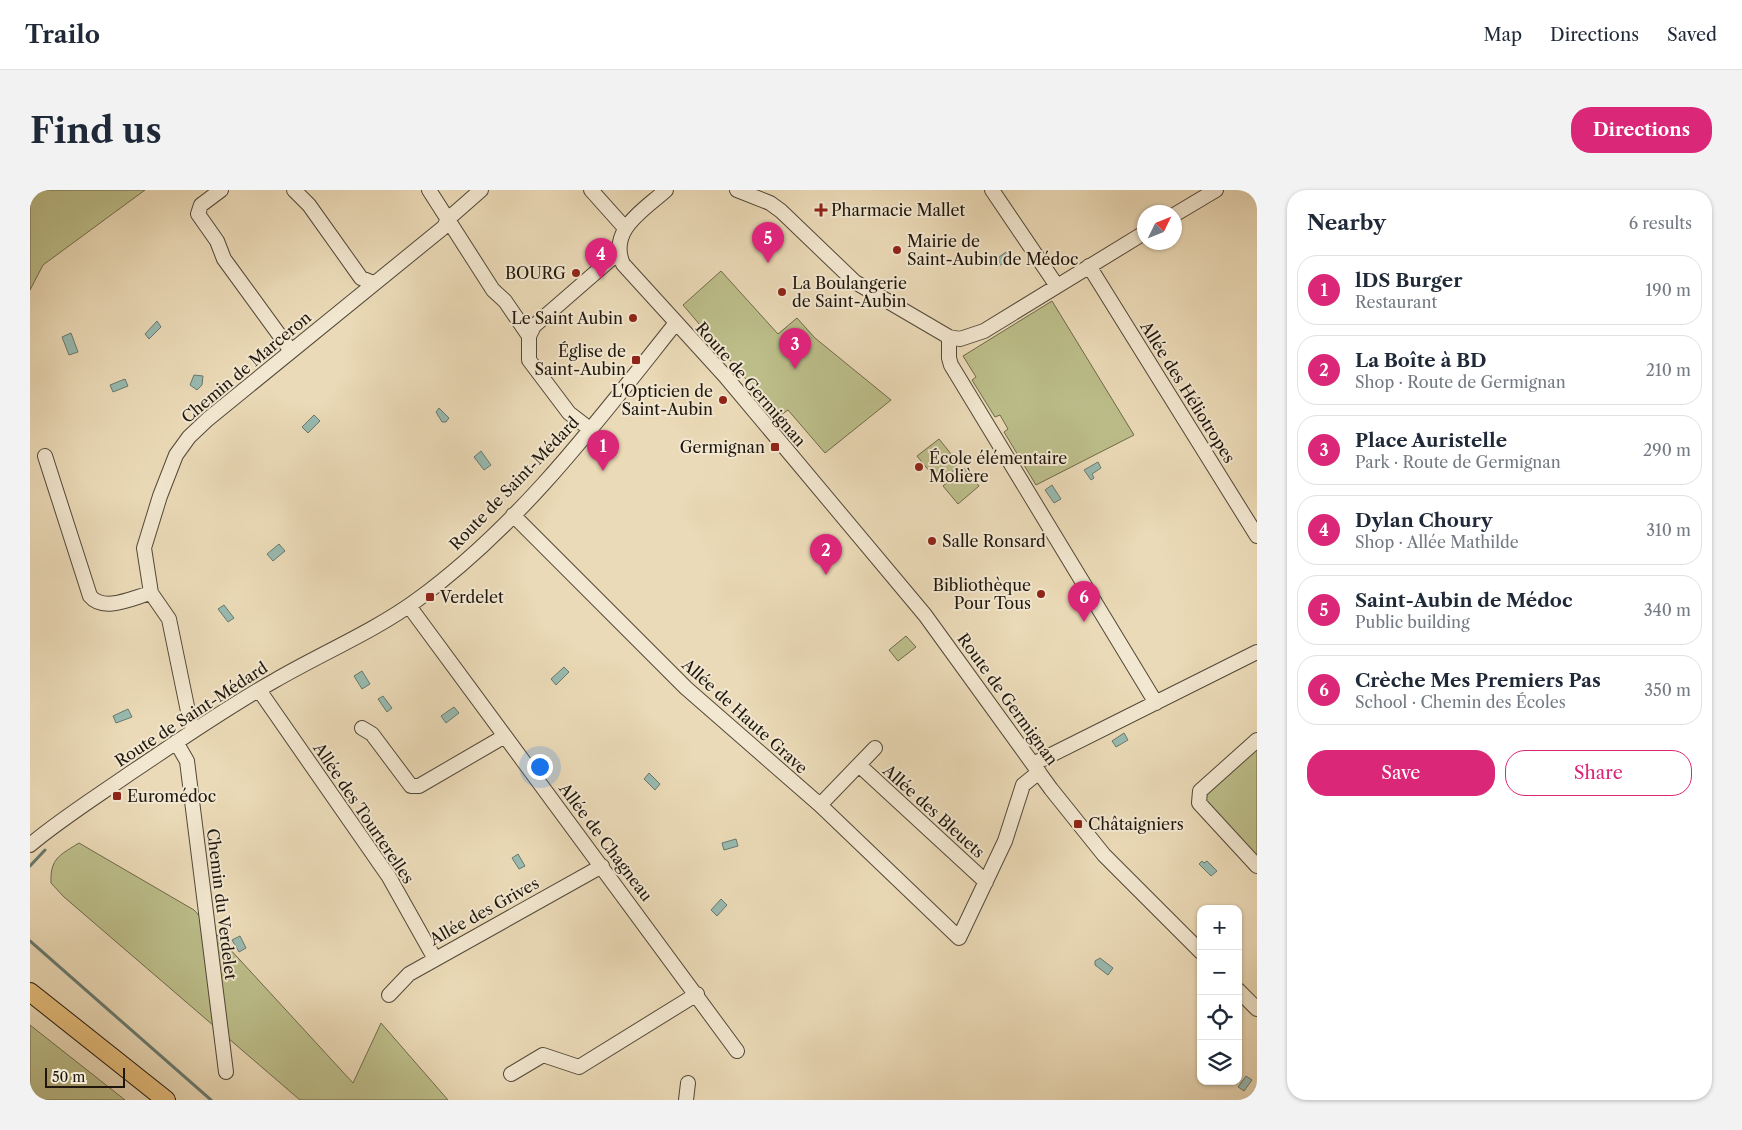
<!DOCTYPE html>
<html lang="en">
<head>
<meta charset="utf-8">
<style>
	:root { --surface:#fff; --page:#f2f2f3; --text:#1f2937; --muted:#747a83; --line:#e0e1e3; --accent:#db2777 }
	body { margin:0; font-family:"Libre Caslon Text",serif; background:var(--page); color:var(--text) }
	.controls { position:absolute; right:15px; bottom:15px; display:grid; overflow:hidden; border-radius:10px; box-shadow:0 1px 4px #0004 }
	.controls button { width:45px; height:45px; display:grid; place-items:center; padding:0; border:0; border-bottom:1px solid var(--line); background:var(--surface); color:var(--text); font:25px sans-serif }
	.compass { position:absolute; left:1107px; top:15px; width:45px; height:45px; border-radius:50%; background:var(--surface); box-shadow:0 1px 4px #0004; rotate:47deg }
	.scale { position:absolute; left:15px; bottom:12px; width:80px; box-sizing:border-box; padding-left:5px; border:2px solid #1f170e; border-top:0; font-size:14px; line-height:18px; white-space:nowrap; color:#1f170e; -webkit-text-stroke:4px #f2e7d0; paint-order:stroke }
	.you { position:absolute; left:509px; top:576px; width:18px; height:18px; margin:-12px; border:4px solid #fff; border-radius:50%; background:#1a73e8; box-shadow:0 0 0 8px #1a73e833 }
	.badge { display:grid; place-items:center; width:32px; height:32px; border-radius:50%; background:var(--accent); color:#fff; font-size:16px; font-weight:700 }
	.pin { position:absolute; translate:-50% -41px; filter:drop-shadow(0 1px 2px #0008) }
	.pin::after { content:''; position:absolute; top:26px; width:18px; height:15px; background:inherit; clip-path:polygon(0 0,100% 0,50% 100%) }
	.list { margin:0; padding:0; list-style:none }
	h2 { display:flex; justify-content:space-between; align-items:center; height:65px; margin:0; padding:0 20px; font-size:21px }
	h2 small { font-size:16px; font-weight:400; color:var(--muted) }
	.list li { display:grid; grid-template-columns:32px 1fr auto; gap:15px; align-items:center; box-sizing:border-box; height:70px; margin:0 10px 10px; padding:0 10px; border:1px solid var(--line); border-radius:20px }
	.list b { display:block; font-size:19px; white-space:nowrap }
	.list p { margin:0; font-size:16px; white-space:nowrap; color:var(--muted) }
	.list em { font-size:16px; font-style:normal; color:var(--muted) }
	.actions { display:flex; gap:10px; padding:15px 20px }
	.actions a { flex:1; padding:11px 0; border:1px solid var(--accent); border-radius:20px; text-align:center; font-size:18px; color:var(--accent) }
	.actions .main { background:var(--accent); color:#fff }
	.icon { flex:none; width:28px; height:28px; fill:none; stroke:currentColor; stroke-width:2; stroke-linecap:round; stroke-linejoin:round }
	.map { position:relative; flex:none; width:1227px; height:910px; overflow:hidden; border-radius:20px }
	header { display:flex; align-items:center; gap:30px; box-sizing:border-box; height:70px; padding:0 25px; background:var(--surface); border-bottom:1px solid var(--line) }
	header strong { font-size:24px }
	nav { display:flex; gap:28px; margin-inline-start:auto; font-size:18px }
	.intro { display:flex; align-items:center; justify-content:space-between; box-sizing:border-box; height:120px; padding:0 30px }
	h1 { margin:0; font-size:35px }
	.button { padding:12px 22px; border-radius:20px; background:var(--accent); color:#fff; font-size:18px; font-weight:700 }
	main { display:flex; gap:30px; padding:0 30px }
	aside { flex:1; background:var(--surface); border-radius:20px; box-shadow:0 1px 4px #0004 }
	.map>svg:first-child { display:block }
	.green { fill:#bcbe8a; stroke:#6e6a4c }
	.water { fill:#98bab0; stroke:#68796f }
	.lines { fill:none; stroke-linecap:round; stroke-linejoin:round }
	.stream { stroke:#68796f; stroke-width:3 }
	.minor-casing { stroke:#524838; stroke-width:16 }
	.major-casing { stroke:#1f170e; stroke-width:20 }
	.minor { stroke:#f2e7d0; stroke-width:14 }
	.major { stroke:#e6bd7c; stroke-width:18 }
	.poi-dot { fill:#8f2418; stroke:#f2e7d0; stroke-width:2 }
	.labels { text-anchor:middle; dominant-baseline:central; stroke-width:4; stroke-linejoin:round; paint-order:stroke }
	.poi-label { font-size:16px; fill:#1f170e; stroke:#f2e7d0; text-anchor:start }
	.street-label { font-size:16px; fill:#1f170e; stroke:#f2e7d0 }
</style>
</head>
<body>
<header>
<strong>Trailo</strong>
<nav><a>Map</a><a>Directions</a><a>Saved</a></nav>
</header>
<div class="intro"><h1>Find us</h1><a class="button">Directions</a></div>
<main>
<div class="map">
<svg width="1227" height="910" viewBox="0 0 1227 910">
	<rect width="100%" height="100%" fill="#ebdab7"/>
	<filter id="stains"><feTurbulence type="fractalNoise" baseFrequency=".004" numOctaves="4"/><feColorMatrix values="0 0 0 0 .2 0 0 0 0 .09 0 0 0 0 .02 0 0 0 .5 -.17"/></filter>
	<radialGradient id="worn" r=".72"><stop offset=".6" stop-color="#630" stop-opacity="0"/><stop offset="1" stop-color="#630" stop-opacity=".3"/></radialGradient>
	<path class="green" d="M 0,0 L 115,0 L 13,75 L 0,100 Z
		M 691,81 L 748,144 L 767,128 L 785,148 L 861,210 L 795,263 L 758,220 L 748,227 L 653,115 Z
		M 1022,111 L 1104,245 L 1006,295 L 974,242 L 978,239 L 970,225 L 965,227 L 942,190 L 946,187 L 933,166 Z
		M 909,249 L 930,275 L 909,293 L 887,266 Z
		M 934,278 L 949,296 L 928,314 L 913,296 Z
		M 876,446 L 886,457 L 868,471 L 859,460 Z
		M 1227,556 L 1227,668 L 1176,615 L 1174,608 L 1176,600 Z
		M 49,653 L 164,720 L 323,893 L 351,833 L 418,910 L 270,910 L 34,707 L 21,693 C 20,668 30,665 49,653 Z
		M 0,835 L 95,910 L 0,910 Z"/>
	<path class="water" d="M 976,62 L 981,68 L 969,76 L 965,70 Z
		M 127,131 L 131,137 L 119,149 L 115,144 Z
		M 41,143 L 48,162 L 39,165 L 32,147 Z
		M 164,185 L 173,186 L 172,195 L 167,200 L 160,195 Z
		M 95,189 L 98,196 L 83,202 L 80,195 Z
		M 409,218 L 419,228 L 416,232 L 412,232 L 406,222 Z
		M 284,225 L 290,231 L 278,243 L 272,237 Z
		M 451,261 L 461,275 L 454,280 L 444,267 Z
		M 1068,272 L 1071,278 L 1062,284 L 1064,288 L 1061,290 L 1054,280 Z
		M 1022,295 L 1031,309 L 1024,313 L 1015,300 Z
		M 249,354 L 255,361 L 243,371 L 237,364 Z
		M 194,415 L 204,428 L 198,432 L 188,419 Z
		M 534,477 L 539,482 L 526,495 L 521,489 Z
		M 332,481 L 340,494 L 332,499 L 324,486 Z
		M 353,506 L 362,518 L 357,522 L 348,509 Z
		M 424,517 L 429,523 L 416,533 L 411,526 Z
		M 98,519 L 102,527 L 86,533 L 83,526 Z
		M 1094,543 L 1098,550 L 1086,557 L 1082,551 Z
		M 619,583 L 630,594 L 625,600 L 614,589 Z
		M 706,649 L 708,656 L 694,660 L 692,653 Z
		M 488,664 L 495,676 L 489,679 L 482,668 Z
		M 1172,671 L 1174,673 L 1177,671 L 1187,681 L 1181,686 L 1169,674 Z
		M 691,709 L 697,715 L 687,726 L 681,720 Z
		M 210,746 L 216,758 L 209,762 L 202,750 Z
		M 1070,768 L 1083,778 L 1078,785 L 1065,775 L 1065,771 Z
		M 1216,886 L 1222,890 L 1214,901 L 1208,897 Z"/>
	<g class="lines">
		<path class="stream" d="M 0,676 L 15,660
			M 0,751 L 181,910"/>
		<defs>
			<path id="minor" d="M 191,0 L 171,15 L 168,24 L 187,51 L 194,69 L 261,161
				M 264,0 L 279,15 L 331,88 L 343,93
				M 399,0 L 463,100 L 475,111 L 499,146 L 499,170 L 539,223 L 561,240
				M 561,0 L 595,38
				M 636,0 C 614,20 578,40 593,74 L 695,186 L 895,425 L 1021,599 L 1074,665 L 1171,762
				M 707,0 L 740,13 L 751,21 L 825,92 L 919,147 L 930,149 L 954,141 L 1114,43
				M 962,0 L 1027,96
				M 1144,25 L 1186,0
				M 1059,76 L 1227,346
				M 499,146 L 504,136 L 588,63
				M 919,147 L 919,168 L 921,175 L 1126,513
				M 15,266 L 60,406 C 74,423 104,407 121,403
				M 483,325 L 656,498 L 790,615 L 929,748 L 975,651 L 993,595 L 1009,582
				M 379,416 L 707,861
				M 229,500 L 359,687 L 405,769
				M 332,538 L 342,544 L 381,596 L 389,596 L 475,546
				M 164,540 L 160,531 L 139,429 L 121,403 L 114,358 L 130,306 L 146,265 L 159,247 L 178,229 L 414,37 L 418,29 L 451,0
				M 1227,550 L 1170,601 L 1169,613 L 1227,676
				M 146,552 L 157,571 L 196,882
				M 1003,574 L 1227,462
				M 829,575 L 956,692
				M 790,615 L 845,558
				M 0,655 C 31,629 66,607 99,584 C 147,552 194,519 244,491 C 292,463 343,442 387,410 C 490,335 567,232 645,134
				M 1208,800 L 1227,819
				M 359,805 L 379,784 L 572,676
				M 481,884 L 513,865 L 549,877 L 667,804
				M 656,910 L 658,893"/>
			<path id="major" d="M 0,802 L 136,910"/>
		</defs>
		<use href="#minor" class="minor-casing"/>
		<use href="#major" class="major-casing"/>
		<use href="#minor" class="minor"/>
		<use href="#major" class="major"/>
	</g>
	<g class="poi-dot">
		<path d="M788.5 12.5h5v5h5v5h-5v5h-5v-5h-5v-5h5z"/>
		<circle cx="867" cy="60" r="5"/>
		<circle cx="546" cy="83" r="5"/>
		<circle cx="752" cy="102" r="5"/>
		<circle cx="603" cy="128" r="5"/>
		<rect x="601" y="165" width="10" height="10" rx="2.5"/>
		<circle cx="693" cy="210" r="5"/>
		<rect x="740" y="252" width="10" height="10" rx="2.5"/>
		<circle cx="889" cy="277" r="5"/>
		<circle cx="902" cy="351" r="5"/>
		<circle cx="1011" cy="404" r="5"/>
		<rect x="395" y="402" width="10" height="10" rx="2.5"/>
		<rect x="82" y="601" width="10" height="10" rx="2.5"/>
		<rect x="1043" y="629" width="10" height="10" rx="2.5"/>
	</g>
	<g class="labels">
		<g class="poi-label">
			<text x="801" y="20">Pharmacie Mallet</text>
			<text x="877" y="51">Mairie de<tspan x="877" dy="18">Saint-Aubin de Médoc</tspan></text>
			<text x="536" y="83" text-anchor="end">BOURG</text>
			<text x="762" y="93">La Boulangerie<tspan x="762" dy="18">de Saint-Aubin</tspan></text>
			<text x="593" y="128" text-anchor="end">Le Saint Aubin</text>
			<text x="596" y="161" text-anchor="end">Église de<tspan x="596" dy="18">Saint-Aubin</tspan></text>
			<text x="683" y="201" text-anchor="end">L'Opticien de<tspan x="683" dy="18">Saint-Aubin</tspan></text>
			<text x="735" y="257" text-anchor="end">Germignan</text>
			<text x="899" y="268">École élémentaire<tspan x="899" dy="18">Molière</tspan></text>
			<text x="912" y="351">Salle Ronsard</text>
			<text x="1001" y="395" text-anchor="end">Bibliothèque<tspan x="1001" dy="18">Pour Tous</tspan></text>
			<text x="410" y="407">Verdelet</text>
			<text x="97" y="606">Euromédoc</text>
			<text x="1058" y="634">Châtaigniers</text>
		</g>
		<g class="street-label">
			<text transform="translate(216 177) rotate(-40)">Chemin de Marceron</text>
			<text transform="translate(721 194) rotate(49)">Route de Germignan</text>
			<text transform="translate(1158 202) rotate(58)">Allée des Héliotropes</text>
			<text transform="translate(484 293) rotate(-46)">Route de Saint-Médard</text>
			<text transform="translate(978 509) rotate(54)">Route de Germignan</text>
			<text transform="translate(161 524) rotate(-33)">Route de Saint-Médard</text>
			<text transform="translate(715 526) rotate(42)">Allée de Haute Grave</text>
			<text transform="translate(904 621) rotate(42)">Allée des Bleuets</text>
			<text transform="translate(334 623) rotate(56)">Allée des Tourterelles</text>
			<text transform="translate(576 652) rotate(53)">Allée de Chagneau</text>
			<text transform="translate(192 714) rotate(83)">Chemin du Verdelet</text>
			<text transform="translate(454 721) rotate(-29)">Allée des Grives</text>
		</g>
	</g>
	<rect width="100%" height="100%" filter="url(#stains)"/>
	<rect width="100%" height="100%" fill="url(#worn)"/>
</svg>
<div class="controls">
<button>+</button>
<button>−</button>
<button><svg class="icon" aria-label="locate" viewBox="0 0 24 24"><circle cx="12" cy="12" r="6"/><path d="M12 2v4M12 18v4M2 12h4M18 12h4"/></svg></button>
<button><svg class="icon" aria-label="layers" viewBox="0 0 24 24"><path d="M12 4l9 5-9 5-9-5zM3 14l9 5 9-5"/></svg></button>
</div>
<svg class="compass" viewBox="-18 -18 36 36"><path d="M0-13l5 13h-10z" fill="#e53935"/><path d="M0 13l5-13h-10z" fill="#747a83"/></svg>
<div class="scale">50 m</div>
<div class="you"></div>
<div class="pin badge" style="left:573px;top:281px">1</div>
<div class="pin badge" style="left:796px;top:385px">2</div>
<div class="pin badge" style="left:765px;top:179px">3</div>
<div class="pin badge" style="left:571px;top:89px">4</div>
<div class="pin badge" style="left:738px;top:73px">5</div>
<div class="pin badge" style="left:1054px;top:432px">6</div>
</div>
<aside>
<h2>Nearby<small>6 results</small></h2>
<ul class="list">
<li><span class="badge">1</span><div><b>lDS Burger</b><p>Restaurant</p></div><em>190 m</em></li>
<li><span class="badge">2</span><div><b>La Boîte à BD</b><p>Shop · Route de Germignan</p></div><em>210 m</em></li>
<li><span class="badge">3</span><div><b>Place Auristelle</b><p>Park · Route de Germignan</p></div><em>290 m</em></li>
<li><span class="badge">4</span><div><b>Dylan Choury</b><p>Shop · Allée Mathilde</p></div><em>310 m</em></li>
<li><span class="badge">5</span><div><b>Saint-Aubin de Médoc</b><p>Public building</p></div><em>340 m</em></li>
<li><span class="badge">6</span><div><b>Crèche Mes Premiers Pas</b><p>School · Chemin des Écoles</p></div><em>350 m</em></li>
</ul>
<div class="actions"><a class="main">Save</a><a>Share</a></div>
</aside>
</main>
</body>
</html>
